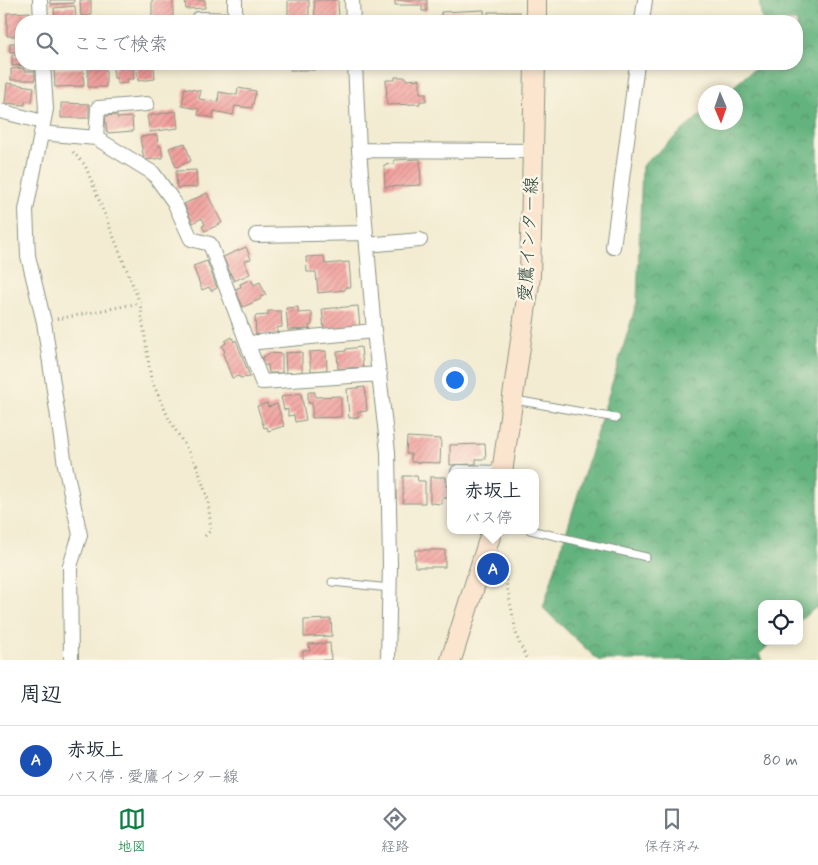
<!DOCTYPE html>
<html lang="ja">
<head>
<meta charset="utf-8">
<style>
	:root { --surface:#fff; --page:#f6f6f7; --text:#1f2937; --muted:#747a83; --line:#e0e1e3; --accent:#0b8043 }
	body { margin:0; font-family:Mynerve,"Klee One",sans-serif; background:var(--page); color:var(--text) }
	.controls { position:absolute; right:15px; bottom:15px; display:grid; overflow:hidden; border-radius:10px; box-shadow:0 2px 8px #0003 }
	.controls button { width:45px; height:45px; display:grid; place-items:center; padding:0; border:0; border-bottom:1px solid var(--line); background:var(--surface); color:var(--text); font:25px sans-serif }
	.compass { position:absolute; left:698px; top:85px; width:45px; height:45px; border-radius:50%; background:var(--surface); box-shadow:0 2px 8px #0003; rotate:178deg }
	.you { position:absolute; left:454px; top:379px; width:18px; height:18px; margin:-12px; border:4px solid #fff; border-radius:50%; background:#1a73e8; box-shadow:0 0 0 8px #1a73e833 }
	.badge { display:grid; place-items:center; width:32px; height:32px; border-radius:50%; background:var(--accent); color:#fff; font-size:16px; font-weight:700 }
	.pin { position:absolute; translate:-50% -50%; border:2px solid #fff; box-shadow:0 1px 5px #0006 }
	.popup { position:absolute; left:447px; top:469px; width:92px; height:65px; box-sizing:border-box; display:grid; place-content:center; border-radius:10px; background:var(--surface); filter:drop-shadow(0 1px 4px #0005); font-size:16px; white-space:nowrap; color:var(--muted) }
	.popup b { font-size:19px; color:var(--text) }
	.popup::after { content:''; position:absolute; left:50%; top:100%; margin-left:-10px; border:10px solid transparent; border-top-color:var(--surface) }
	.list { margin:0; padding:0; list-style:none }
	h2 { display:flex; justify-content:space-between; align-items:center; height:65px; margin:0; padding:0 20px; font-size:21px }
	h2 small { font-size:16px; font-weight:400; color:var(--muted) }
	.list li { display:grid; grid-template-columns:32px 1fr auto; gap:15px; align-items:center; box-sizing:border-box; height:70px; padding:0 20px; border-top:1px solid var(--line) }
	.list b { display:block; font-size:19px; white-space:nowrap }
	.list p { margin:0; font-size:16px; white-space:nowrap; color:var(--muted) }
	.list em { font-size:16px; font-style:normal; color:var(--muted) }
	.icon { flex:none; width:28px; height:28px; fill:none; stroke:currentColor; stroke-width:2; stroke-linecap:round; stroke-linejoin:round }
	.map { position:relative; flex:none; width:818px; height:660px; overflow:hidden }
	.search { position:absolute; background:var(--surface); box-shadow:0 2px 8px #0003; left:15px; right:15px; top:15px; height:55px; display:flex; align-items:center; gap:12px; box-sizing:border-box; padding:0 18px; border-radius:20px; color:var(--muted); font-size:19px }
	.sheet { height:135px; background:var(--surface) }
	nav { display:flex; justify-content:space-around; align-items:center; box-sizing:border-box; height:70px; border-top:1px solid var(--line); background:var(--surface); font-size:14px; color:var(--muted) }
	nav a { display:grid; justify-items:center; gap:2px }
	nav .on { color:var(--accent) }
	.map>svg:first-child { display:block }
	.forest { fill:url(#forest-crowns); stroke:#427859 }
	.building { fill:url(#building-hatch) }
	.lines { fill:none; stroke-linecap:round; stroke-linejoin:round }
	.service-casing { stroke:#899483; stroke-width:9 }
	.minor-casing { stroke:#899483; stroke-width:16 }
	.secondary-casing { stroke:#899483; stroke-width:22 }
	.path { stroke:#899483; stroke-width:3; stroke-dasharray:1 4; stroke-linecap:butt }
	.service { stroke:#fff; stroke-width:7 }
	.minor { stroke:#fff; stroke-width:14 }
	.secondary { stroke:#fbe5cf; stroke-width:20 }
	.labels { text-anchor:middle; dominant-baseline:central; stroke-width:5; stroke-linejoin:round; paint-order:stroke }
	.street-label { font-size:18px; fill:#1f3d34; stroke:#fcf5e5 }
</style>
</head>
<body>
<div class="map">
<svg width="818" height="660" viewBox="0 0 818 660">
	<defs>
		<pattern id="forest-crowns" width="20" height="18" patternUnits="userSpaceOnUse" patternTransform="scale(1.25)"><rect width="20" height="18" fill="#64b37e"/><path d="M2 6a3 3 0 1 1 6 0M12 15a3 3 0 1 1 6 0" fill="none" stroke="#529368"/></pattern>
		<pattern id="building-hatch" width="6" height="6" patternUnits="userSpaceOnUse" patternTransform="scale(1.25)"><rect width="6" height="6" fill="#f29998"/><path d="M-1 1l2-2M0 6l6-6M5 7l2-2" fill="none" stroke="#c37e7d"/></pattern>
	</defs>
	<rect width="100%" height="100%" fill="#fcf5e5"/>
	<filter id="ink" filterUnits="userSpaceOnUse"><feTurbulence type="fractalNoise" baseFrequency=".02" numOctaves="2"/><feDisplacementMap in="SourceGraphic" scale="10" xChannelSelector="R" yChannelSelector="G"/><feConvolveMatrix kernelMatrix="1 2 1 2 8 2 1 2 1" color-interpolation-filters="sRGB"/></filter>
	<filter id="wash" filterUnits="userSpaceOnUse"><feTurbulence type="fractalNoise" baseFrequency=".0096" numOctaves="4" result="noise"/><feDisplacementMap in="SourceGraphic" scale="20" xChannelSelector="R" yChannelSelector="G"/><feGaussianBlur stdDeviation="1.12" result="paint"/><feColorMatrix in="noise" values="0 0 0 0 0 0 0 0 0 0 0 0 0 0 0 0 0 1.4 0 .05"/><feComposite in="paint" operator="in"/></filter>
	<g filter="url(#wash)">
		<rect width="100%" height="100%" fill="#f3ecd2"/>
		<path class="forest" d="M 759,0 L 818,0 L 818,606 L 799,621 L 799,604 L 762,604 L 762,641 L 774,641 L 759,654 L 762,660 L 598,660 L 543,608 L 637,302 L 642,166 L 705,111 L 706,122 L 736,122 L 736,92 L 727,92 L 760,64 L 797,64 L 797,21 L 762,21 Z"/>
		<g id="blocks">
			<path class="building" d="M 50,0 L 74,0 L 74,3 L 51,4 Z
				M 80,0 L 91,0 L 91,16 L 81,16 Z
				M 152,0 L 173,0 L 173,21 L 152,21 Z
				M 185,0 L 205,0 L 205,8 L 186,9 Z
				M 288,0 L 309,0 L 309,21 L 301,21 L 301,18 L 288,18 Z
				M 314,0 L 338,0 L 339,20 L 315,21 Z
				M 395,0 L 427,0 L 427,11 L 422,11 L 422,5 L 395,5 Z
				M 75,6 L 76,18 L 55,20 L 54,8 Z
				M 484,10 L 485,21 L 441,21 L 441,12 Z
				M 30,12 L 30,21 L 21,21 L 21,36 L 7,36 L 7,13 Z
				M 488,12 L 520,12 L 521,21 L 488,21 Z
				M 10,43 L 21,43 L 21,52 L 10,52 Z
				M 12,55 L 21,55 L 21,64 L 32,64 L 32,65 L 12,66 Z
				M 88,64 L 106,64 L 106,87 L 88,87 Z
				M 116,64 L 133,64 L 134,79 L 127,79 L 128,83 L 117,84 L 117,78 L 114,78 L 113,68 L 116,68 Z
				M 136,64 L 154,64 L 155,79 L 138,81 Z
				M 290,64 L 315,64 L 315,70 L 290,70 Z
				M 320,64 L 339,64 L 339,66 L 328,66 L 329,69 L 320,70 Z
				M 24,68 L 24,71 L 35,71 L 35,80 L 11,80 L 11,69 Z
				M 83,68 L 84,86 L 55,87 L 54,69 Z
				M 395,77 L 406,77 L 406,80 L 420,79 L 420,93 L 426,93 L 426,101 L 420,101 L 420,104 L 387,105 L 386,80 L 395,80 Z
				M 7,83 L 34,87 L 32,102 L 25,101 L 25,105 L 5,103 Z
				M 185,88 L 201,91 L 199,99 L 218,102 L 219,92 L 237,95 L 238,88 L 256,91 L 252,108 L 235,106 L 233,115 L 214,111 L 213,118 L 198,115 L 199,109 L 182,106 Z
				M 61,103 L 89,104 L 89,118 L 61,118 Z
				M 176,111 L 178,128 L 150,132 L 147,116 Z
				M 117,115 L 117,118 L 132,117 L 133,131 L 107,133 L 105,116 Z
				M 157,135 L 158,146 L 161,146 L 163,158 L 144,160 L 140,137 Z
				M 185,143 L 191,161 L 176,167 L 169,148 Z
				M 420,159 L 421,185 L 385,187 L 384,165 L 394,164 L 394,160 Z
				M 196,170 L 197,187 L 177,188 L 176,171 Z
				M 207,193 L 222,223 L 205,231 L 202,226 L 205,225 L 202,218 L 193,223 L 184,204 Z
				M 246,247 L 251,259 L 244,261 L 250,274 L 234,281 L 223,257 Z
				M 324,256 L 325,264 L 349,262 L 351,287 L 345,287 L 345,290 L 318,293 L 316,272 L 307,272 L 306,257 Z
				M 207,261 L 217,288 L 211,291 L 209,287 L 202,290 L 193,266 Z
				M 251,279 L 254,285 L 260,282 L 266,295 L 260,297 L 261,299 L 243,307 L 235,289 L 241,287 L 240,284 Z
				M 358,306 L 360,328 L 324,330 L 322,309 Z
				M 298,307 L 298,313 L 312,312 L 312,325 L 309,326 L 310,329 L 288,330 L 286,308 Z
				M 268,311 L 281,311 L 282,327 L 277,328 L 277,334 L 256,335 L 255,316 L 268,315 Z
				M 232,337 L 234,342 L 236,340 L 250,377 L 240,378 L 239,376 L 232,378 L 223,354 L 225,352 L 222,346 L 226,343 L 225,341 Z
				M 361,347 L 363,367 L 338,369 L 337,352 L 346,351 L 346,349 Z
				M 326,351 L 327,370 L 311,371 L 309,352 Z
				M 302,352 L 302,372 L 286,373 L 285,353 Z
				M 270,353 L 282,354 L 282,373 L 269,373 L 268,365 L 263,365 L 262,358 Z
				M 365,387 L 367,411 L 358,412 L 359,417 L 349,418 L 347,389 Z
				M 308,392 L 315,392 L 315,397 L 341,396 L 341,417 L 312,418 L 312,403 L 308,403 Z
				M 301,393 L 306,420 L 295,422 L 294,415 L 288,416 L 288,409 L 284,410 L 281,397 Z
				M 267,403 L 268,407 L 277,404 L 284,426 L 268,431 L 267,427 L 264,428 L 257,406 Z
				M 407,437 L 441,439 L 440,463 L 411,462 L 411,454 L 406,454 Z
				M 485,444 L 486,459 L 476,459 L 476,464 L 450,465 L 450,445 Z
				M 403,476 L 417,476 L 418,481 L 425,481 L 425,503 L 403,503 Z
				M 430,477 L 446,477 L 446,486 L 450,486 L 450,498 L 442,498 L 442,504 L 430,503 Z
				M 415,550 L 445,550 L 445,567 L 415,567 Z
				M 331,619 L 332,636 L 304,637 L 304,620 Z
				M 330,643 L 331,660 L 303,660 L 303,651 L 310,651 L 309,644 Z"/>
		</g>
	</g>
	<g filter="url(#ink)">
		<use href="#blocks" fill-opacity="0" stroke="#899483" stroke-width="1"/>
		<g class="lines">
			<defs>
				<path id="service" d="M 515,400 L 616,418
					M 530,530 L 646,557
					M 332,582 L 390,588"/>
				<path id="minor" d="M 40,0 L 41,21
					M 235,0 L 235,21
					M 352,0 L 353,21
					M 198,19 L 235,20
					M 642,21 L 645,0
					M 43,64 L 46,109 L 26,210 L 28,256 L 44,322 L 65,465 L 80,535 L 70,566 L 71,660
					M 355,64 L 359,150 L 374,331 L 388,452 L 390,564 L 388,660
					M 0,111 L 43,122
					M 41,133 L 96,138 L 153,173 L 174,202 L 191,239 L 210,244 L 262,382 L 380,374
					M 96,138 L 98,108 L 147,104
					M 359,150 L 532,151
					M 256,235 L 366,233
					M 367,245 L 420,240
					M 613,247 L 637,64
					M 248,343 L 374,331
					M 458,472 L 502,473"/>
				<path id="secondary" d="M 536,21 L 536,0
					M 502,473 L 530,277 L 535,64
					M 451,660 L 492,530"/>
			</defs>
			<use href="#service" class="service-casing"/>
			<use href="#minor" class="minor-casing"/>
			<use href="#secondary" class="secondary-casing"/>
			<path class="path" d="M 73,152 L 85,165 L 140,303 L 151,379 L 169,419 L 197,466 L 208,500 L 211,530 L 205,536
				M 57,319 L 140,303
				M 502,560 L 517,637 L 527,660"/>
			<use href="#service" class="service"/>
			<use href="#minor" class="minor"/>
			<use href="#secondary" class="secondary"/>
		</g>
	</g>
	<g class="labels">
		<g class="street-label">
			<text transform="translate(529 239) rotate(-87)">愛鷹インター線</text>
		</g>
	</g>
</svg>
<div class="controls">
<button><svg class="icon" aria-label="locate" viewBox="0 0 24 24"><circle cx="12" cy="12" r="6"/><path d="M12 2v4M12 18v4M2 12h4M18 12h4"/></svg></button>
</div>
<svg class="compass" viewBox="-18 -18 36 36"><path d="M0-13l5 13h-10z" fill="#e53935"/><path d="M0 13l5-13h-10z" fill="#747a83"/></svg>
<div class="you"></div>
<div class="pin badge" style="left:493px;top:569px;background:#1a4fb4">A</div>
<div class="popup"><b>赤坂上</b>バス停</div>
<div class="search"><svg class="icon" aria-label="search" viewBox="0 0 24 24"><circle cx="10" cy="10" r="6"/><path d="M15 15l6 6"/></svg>ここで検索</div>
</div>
<section class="sheet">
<h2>周辺<small></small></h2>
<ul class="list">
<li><span class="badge" style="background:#1a4fb4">A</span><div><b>赤坂上</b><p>バス停 · 愛鷹インター線</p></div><em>80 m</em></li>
</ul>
</section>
<nav>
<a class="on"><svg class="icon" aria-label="map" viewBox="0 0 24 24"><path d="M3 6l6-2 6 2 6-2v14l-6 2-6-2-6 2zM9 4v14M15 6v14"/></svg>地図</a>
<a><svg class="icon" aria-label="directions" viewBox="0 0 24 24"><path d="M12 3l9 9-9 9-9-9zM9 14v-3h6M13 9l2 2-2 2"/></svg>経路</a>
<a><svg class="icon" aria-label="saved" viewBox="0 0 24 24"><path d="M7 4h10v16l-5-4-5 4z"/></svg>保存済み</a>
</nav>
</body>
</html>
